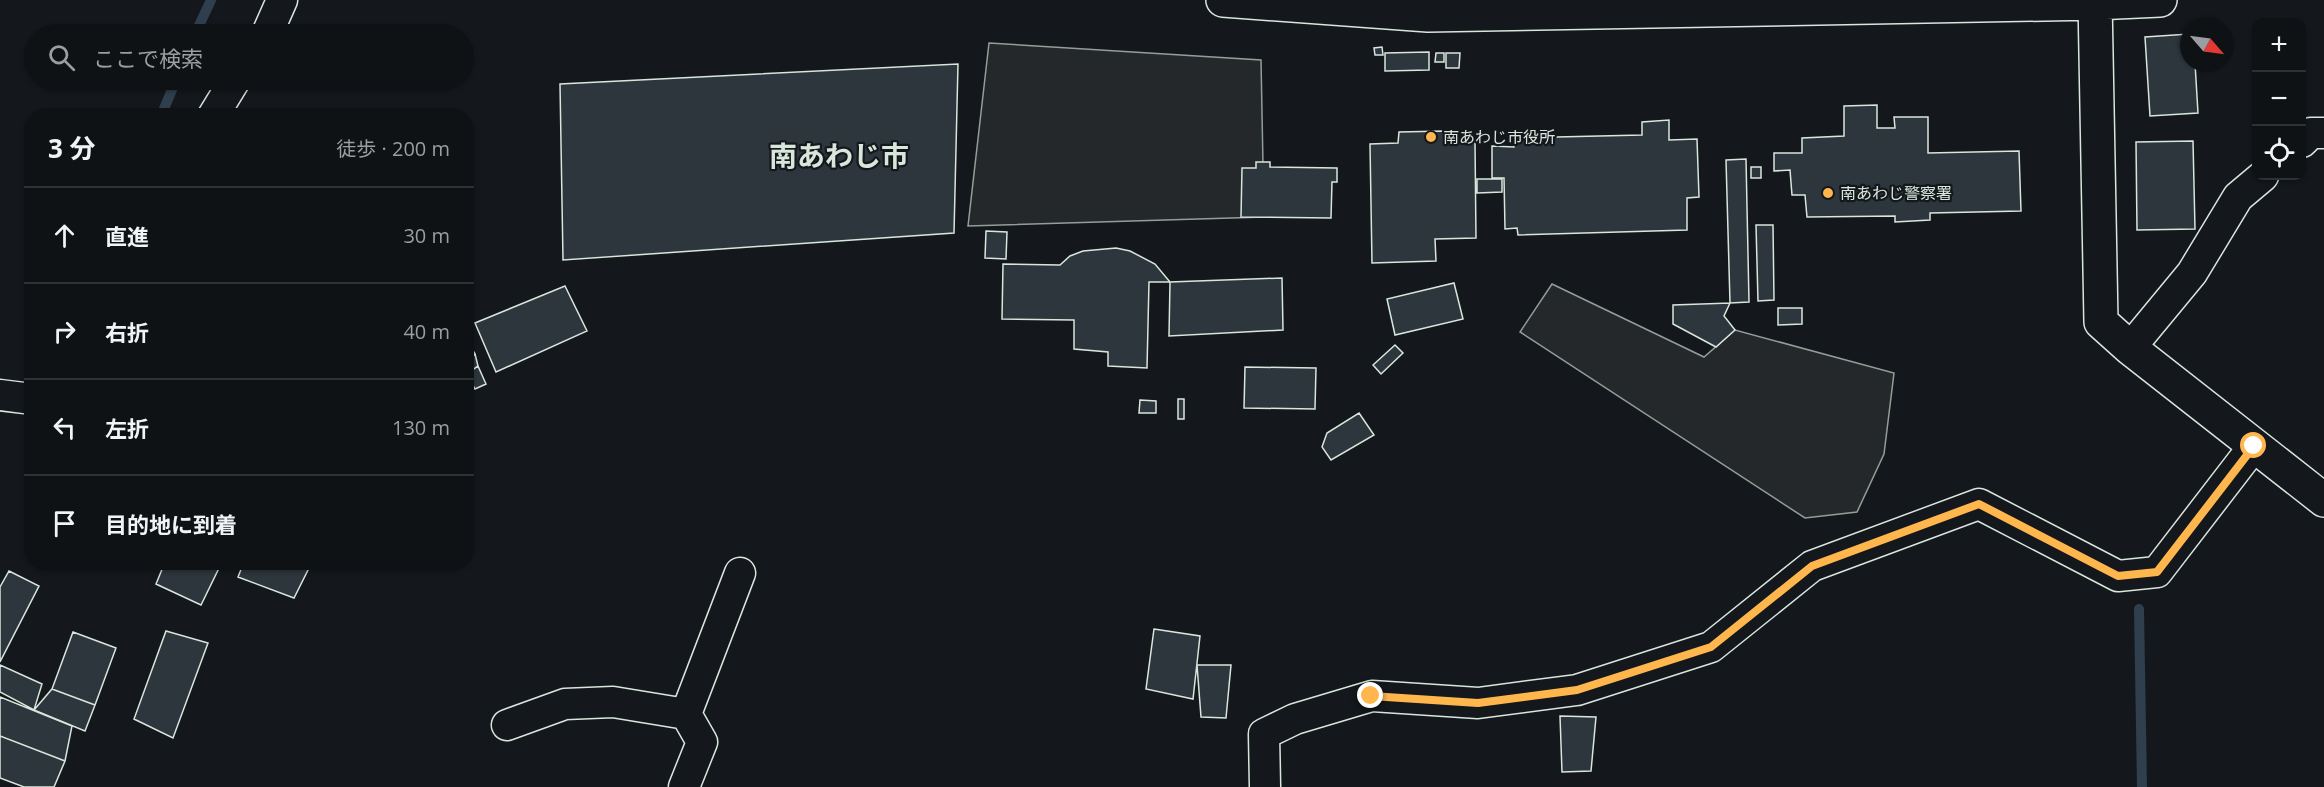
<!DOCTYPE html>
<html lang="ja">
<head>
<meta charset="utf-8">
<style>
	:root { --surface:#0f1215; --page:#1d2022; --text:#f1f3f6; --muted:#9b9ea0; --line:#2f3234 }
	body { margin:0; font-family:"Open Sans","Noto Sans JP",sans-serif; background:var(--page); color:var(--text) }
	.controls { position:absolute; right:18px; top:18px; display:grid; overflow:hidden; border-radius:12px; box-shadow:0 2px 4px #0004 }
	.controls button { width:54px; height:54px; display:grid; place-items:center; padding:0; border:0; border-bottom:2px solid var(--line); background:var(--surface); color:var(--text); font:30px sans-serif }
	.compass { position:absolute; left:2180px; top:18px; width:54px; height:54px; border-radius:50%; background:var(--surface); box-shadow:0 2px 4px #0004; rotate:118deg }
	.stop { position:absolute; width:18px; height:18px; margin:-14px; border:4px solid #ffb74d; border-radius:50%; background:#fff }
	.stop.end { background:#ffb74d; border-color:#fff; box-shadow:0 2px 6px #0008 }
	.list { margin:0; padding:0; list-style:none }
	h2 { display:flex; justify-content:space-between; align-items:center; height:78px; margin:0; padding:0 24px; font-size:26px }
	h2 small { font-size:20px; font-weight:400; color:var(--muted) }
	.list li { display:grid; grid-template-columns:39px 1fr auto; gap:18px; align-items:center; box-sizing:border-box; height:96px; padding:0 24px; border-top:2px solid var(--line) }
	.list b { display:block; font-size:22px; white-space:nowrap }
	.list em { font-size:20px; font-style:normal; color:var(--muted) }
	.icon { flex:none; width:33px; height:33px; fill:none; stroke:currentColor; stroke-width:2; stroke-linecap:round; stroke-linejoin:round }
	.map { position:relative; flex:none; width:2324px; height:787px; overflow:hidden }
	.search { position:absolute; background:var(--surface); box-shadow:0 2px 4px #0004; left:24px; top:24px; width:450px; height:66px; display:flex; align-items:center; gap:15px; box-sizing:border-box; padding:0 21px; border-radius:33px; color:var(--muted); font-size:22px }
	.panel { position:absolute; background:var(--surface); box-shadow:0 2px 4px #0004; left:24px; top:108px; width:450px; height:462px; border-radius:24px }
	.map>svg:first-child { display:block }
	.parking { fill:#24282b; stroke:#939e99; stroke-width:1.5 }
	.lines { fill:none; stroke-linecap:round; stroke-linejoin:round }
	.stream { stroke:#2f3f4d; stroke-width:10 }
	.building { fill:#2c363c; stroke:#d8e6dc; stroke-width:1.5 }
	.street-casing { stroke:#d8e6dc; stroke-width:33 }
	.secondary-casing { stroke:#d8e6dc; stroke-width:36 }
	.street { stroke:#14181c; stroke-width:30 }
	.secondary { stroke:#14181c; stroke-width:33 }
	.route { stroke:#ffb74d; stroke-width:8 }
	.poi-dot { fill:#ffb74d; stroke:#14181c; stroke-width:2 }
	.labels { text-anchor:middle; dominant-baseline:central; stroke-width:4.5; stroke-linejoin:round; paint-order:stroke }
	.poi-label { font-size:16px; fill:#d8e6dc; stroke:#14181c; text-anchor:start }
	.town-label { font-size:28px; font-weight:bold; fill:#d8e6dc; stroke:#14181c }
</style>
</head>
<body>
<div class="map">
<svg width="2324" height="787" viewBox="0 0 2324 787">
	<rect width="100%" height="100%" fill="#14181c"/>
	<path class="parking" d="M 989,43 L 1261,60 L 1264,217 L 968,226 Z
		M 1552,284 L 1704,357 L 1735,330 L 1894,373 L 1884,454 L 1857,512 L 1805,518 L 1520,332 Z"/>
	<g class="lines">
		<path class="stream" d="M 195,34 L 211,0
			M 161,116 L 176,80
			M 2139,609 L 2142,787"/>
	</g>
	<path class="building" d="M 2189,34 L 2189,63 L 2195,63 L 2198,113 L 2150,116 L 2145,37 Z
		M 1382,47 L 1383,55 L 1375,55 L 1374,48 Z
		M 1429,52 L 1429,70 L 1385,71 L 1385,53 Z
		M 1436,53 L 1444,53 L 1444,62 L 1435,62 Z
		M 1446,53 L 1460,53 L 1459,68 L 1446,68 Z
		M 958,64 L 954,233 L 563,260 L 560,84 Z
		M 1877,105 L 1877,128 L 1895,128 L 1894,117 L 1928,117 L 1928,153 L 2019,151 L 2021,211 L 1930,213 L 1930,220 L 1895,222 L 1895,216 L 1807,217 L 1805,195 L 1792,195 L 1790,170 L 1774,171 L 1774,153 L 1802,153 L 1802,138 L 1844,136 L 1844,106 Z
		M 1669,120 L 1669,140 L 1697,139 L 1699,197 L 1687,198 L 1687,230 L 1518,235 L 1517,228 L 1505,229 L 1504,178 L 1492,178 L 1492,146 L 1514,147 L 1514,138 L 1642,135 L 1642,122 Z
		M 1444,131 L 1444,141 L 1475,142 L 1476,238 L 1435,239 L 1436,261 L 1372,263 L 1370,144 L 1398,143 L 1399,132 Z
		M 2193,141 L 2195,229 L 2137,230 L 2136,142 Z
		M 1746,159 L 1749,302 L 1730,303 L 1726,160 Z
		M 1256,162 L 1270,162 L 1270,167 L 1337,168 L 1337,182 L 1332,182 L 1331,218 L 1241,217 L 1242,168 L 1256,168 Z
		M 1751,167 L 1761,167 L 1761,178 L 1751,178 Z
		M 1477,179 L 1502,179 L 1502,192 L 1477,193 Z
		M 1756,225 L 1773,225 L 1774,300 L 1758,301 Z
		M 986,231 L 1007,232 L 1006,259 L 985,258 Z
		M 1116,248 L 1130,251 L 1155,264 L 1170,282 L 1149,282 L 1147,368 L 1108,366 L 1108,352 L 1074,349 L 1074,320 L 1002,319 L 1003,264 L 1060,265 L 1070,256 L 1083,251 Z
		M 1282,278 L 1283,330 L 1169,336 L 1170,282 Z
		M 1454,283 L 1463,319 L 1395,335 L 1387,299 Z
		M 565,286 L 587,331 L 496,372 L 475,323 Z
		M 1730,303 L 1724,316 L 1735,330 L 1716,347 L 1673,324 L 1673,305 Z
		M 1778,308 L 1802,308 L 1802,324 L 1778,325 Z
		M 466,339 L 475,354 L 466,358 Z
		M 1395,345 L 1403,353 L 1381,374 L 1373,365 Z
		M 475,354 L 478,366 L 467,374 L 466,358 Z
		M 478,366 L 486,384 L 475,389 L 467,374 Z
		M 1245,367 L 1316,368 L 1315,409 L 1244,408 Z
		M 1178,399 L 1184,399 L 1184,419 L 1178,419 Z
		M 1140,400 L 1156,401 L 1156,413 L 1139,413 Z
		M 1359,413 L 1374,435 L 1331,460 L 1322,447 L 1327,433 Z
		M 165,562 L 222,562 L 201,605 L 156,584 Z
		M 244,562 L 312,562 L 294,598 L 238,577 Z
		M 9,571 L 39,586 L 0,662 L 0,587 Z
		M 1154,629 L 1200,636 L 1193,699 L 1146,689 Z
		M 166,631 L 208,643 L 173,738 L 134,719 Z
		M 73,632 L 116,648 L 95,705 L 52,689 Z
		M 0,665 L 42,684 L 34,710 L 0,692 Z
		M 1197,665 L 1231,665 L 1226,718 L 1201,717 Z
		M 52,689 L 95,705 L 85,731 L 34,710 Z
		M 0,697 L 72,726 L 65,761 L 0,736 Z
		M 1560,716 L 1596,717 L 1591,771 L 1562,772 Z
		M 0,736 L 65,761 L 54,787 L 24,787 L 0,778 Z"/>
	<g class="lines">
		<defs>
			<path id="street" d="M 267,34 L 282,0
				M 213,116 L 235,80
				M 2302,142 L 2311,133 L 2324,133
				M 2130,348 L 2192,273 L 2238,197 L 2263,176
				M 0,395 L 32,399
				M 507,725 L 565,704 L 613,702 L 686,714
				M 684,787 L 702,742 L 686,714 L 740,573
				M 1265,787 L 1264,734 L 1295,719 L 1372,696 L 1478,703 L 1577,690 L 1711,647 L 1812,566 L 1979,504 L 2118,576 L 2157,572 L 2254,446"/>
			<path id="secondary" d="M 1223,0 L 1428,15 L 2095,3 L 2160,0
				M 2095,0 L 2101,322 L 2130,348 L 2324,500"/>
		</defs>
		<use href="#street" class="street-casing"/>
		<use href="#secondary" class="secondary-casing"/>
		<use href="#street" class="street"/>
		<use href="#secondary" class="secondary"/>
	</g>
	<g class="lines">
		<path class="route" d="M 1371,696 L 1478,703 L 1577,690 L 1711,647 L 1812,566 L 1979,504 L 2118,576 L 2157,572 L 2254,446"/>
	</g>
	<g class="poi-dot">
		<circle cx="1431" cy="137" r="6"/>
		<circle cx="1828" cy="193" r="6"/>
	</g>
	<g class="labels">
		<g class="poi-label">
			<text x="1443" y="137">南あわじ市役所</text>
			<text x="1840" y="193">南あわじ警察署</text>
		</g>
		<g class="town-label">
			<text x="839" y="155">南あわじ市</text>
		</g>
	</g>
</svg>
<div class="controls">
<button>+</button>
<button>−</button>
<button><svg class="icon" aria-label="locate" viewBox="0 0 24 24"><circle cx="12" cy="12" r="6"/><path d="M12 2v4M12 18v4M2 12h4M18 12h4"/></svg></button>
</div>
<svg class="compass" viewBox="-18 -18 36 36"><path d="M0-13l5 13h-10z" fill="#e53935"/><path d="M0 13l5-13h-10z" fill="#9b9ea0"/></svg>
<div class="stop" style="left:2254px;top:446px"></div>
<div class="stop end" style="left:1371px;top:696px"></div>
<div class="search"><svg class="icon" aria-label="search" viewBox="0 0 24 24"><circle cx="10" cy="10" r="6"/><path d="M15 15l6 6"/></svg>ここで検索</div>
<section class="panel">
<h2>3 分<small>徒歩 · 200 m</small></h2>
<ul class="list">
<li><svg class="icon" aria-label="ahead" viewBox="0 0 24 24"><path d="M12 20V5M6 11l6-6 6 6"/></svg><div><b>直進</b></div><em>30 m</em></li>
<li><svg class="icon" aria-label="right" viewBox="0 0 24 24"><path d="M7 20v-9h11M14 6l5 5-5 5"/></svg><div><b>右折</b></div><em>40 m</em></li>
<li><svg class="icon" aria-label="left" viewBox="0 0 24 24"><path d="M17 20v-9H6M10 6l-5 5 5 5"/></svg><div><b>左折</b></div><em>130 m</em></li>
<li><svg class="icon" aria-label="arrive" viewBox="0 0 24 24"><path d="M6 21V4h12l-3 4 3 4H6"/></svg><div><b>目的地に到着</b></div></li>
</ul>
</section>
</div>
</body>
</html>
